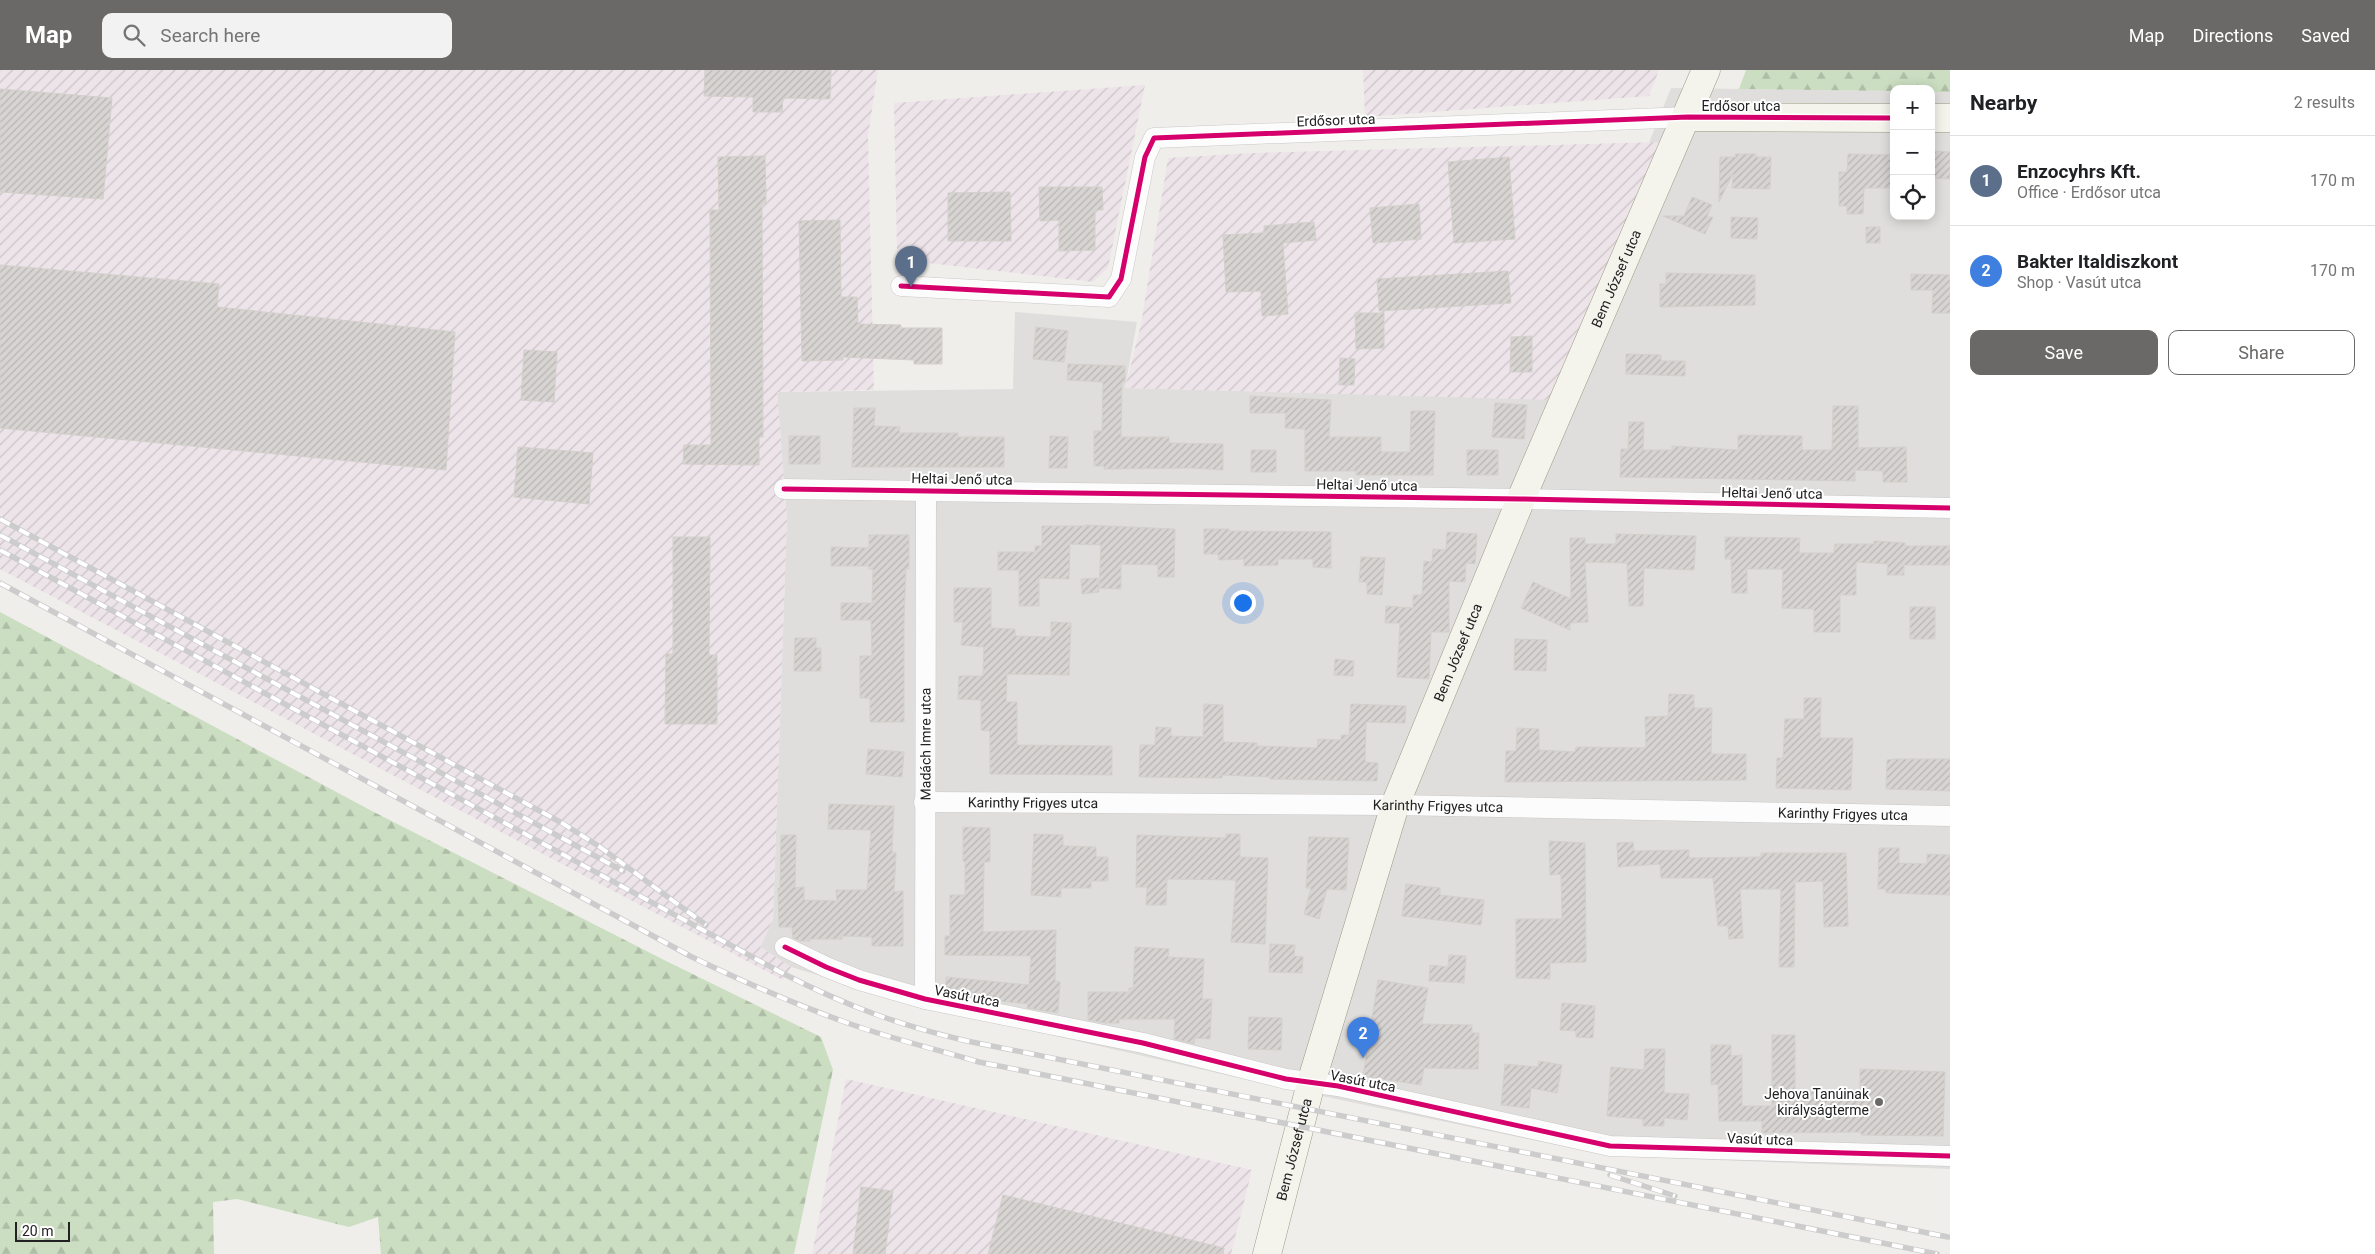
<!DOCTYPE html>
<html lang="en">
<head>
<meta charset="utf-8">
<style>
	:root { --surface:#fff; --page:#f2f2f2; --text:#202124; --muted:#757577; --line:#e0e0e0; --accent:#6a6968 }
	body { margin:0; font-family:Roboto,sans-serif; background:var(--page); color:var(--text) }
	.controls { position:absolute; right:15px; top:15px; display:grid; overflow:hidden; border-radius:10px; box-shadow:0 2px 12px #0003 }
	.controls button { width:45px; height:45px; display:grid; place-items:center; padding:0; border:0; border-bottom:1px solid var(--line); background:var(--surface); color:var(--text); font:25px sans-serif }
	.scale { position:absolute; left:15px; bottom:12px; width:55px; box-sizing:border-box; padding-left:5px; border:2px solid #222; border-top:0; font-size:14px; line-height:18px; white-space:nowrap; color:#222; -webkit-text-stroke:4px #fff; paint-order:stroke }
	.you { position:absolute; left:1242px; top:532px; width:18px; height:18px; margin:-12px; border:4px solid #fff; border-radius:50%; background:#1a73e8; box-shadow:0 0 0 8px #1a73e833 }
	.badge { display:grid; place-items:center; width:32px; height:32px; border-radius:50%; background:var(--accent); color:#fff; font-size:16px; font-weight:700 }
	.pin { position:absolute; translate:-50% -41px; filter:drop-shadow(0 1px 2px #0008) }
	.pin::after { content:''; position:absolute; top:26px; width:18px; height:15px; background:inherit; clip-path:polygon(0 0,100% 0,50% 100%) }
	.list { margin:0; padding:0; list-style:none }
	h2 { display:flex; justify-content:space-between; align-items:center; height:65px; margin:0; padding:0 20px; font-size:21px }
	h2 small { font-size:16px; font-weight:400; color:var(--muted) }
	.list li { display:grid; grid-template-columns:32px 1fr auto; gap:15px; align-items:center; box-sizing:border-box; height:90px; padding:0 20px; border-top:1px solid var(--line) }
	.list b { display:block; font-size:19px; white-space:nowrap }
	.list p { margin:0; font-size:16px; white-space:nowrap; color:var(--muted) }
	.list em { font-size:16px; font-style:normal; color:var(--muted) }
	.actions { display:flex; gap:10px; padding:15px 20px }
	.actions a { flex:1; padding:11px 0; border:1px solid var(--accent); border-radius:10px; text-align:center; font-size:18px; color:var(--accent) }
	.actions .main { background:var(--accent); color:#fff }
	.icon { flex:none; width:28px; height:28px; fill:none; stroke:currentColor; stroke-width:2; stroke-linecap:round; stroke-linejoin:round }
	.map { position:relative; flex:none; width:1950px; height:1184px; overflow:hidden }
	header { display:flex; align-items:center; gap:30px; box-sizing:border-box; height:70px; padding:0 25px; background:var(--accent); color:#fff }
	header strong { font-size:24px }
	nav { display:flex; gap:28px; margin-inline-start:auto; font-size:18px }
	.search { width:350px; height:45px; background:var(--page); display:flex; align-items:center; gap:12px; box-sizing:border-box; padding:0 18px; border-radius:10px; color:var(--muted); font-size:19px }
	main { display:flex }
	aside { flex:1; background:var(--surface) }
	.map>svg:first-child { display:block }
	.residential { fill:#dfdedc }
	.industrial { fill:url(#industrial-furrows) }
	.forest { fill:url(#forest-firs) }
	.building { fill:url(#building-hatch); stroke:#d3d0cc }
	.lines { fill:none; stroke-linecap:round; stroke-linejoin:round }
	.street-casing { stroke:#c9c8c7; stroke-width:21 }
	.secondary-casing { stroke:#999a82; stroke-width:29 }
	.street { stroke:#fdfcfc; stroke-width:20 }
	.secondary { stroke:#f4f4ed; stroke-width:28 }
	.rail-casing { stroke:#ccc; stroke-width:5.5 }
	.rail { stroke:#fff; stroke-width:4; stroke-dasharray:11; stroke-linecap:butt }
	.cycleway-casing { stroke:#fff; stroke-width:8 }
	.cycleway { stroke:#d6006c; stroke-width:5 }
	.poi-dot { fill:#6a6968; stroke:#fff; stroke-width:2 }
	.labels { text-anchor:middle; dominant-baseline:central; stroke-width:4; stroke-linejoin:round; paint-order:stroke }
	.street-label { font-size:14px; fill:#222; stroke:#fff }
	.poi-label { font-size:14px; fill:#222; stroke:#fff; text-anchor:end }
</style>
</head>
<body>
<header>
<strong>Map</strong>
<div class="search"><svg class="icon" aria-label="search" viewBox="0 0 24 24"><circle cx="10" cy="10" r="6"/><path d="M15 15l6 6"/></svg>Search here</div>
<nav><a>Map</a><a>Directions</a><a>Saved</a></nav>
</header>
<main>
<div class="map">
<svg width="1950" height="1184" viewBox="0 0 1950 1184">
	<defs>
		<pattern id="industrial-furrows" width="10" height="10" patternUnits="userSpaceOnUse" patternTransform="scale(1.25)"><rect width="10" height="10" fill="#ede4e9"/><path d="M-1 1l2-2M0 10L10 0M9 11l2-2" fill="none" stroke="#cbc3c8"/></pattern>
		<pattern id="forest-firs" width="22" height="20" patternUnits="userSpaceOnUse" patternTransform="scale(1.25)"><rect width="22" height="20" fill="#cbdec1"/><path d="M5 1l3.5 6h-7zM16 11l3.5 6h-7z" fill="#aebea6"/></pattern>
		<pattern id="building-hatch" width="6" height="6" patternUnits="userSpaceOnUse" patternTransform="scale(1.25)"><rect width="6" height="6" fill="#d7d4d2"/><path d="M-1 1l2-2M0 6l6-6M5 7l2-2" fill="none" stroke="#b8b6b4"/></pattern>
	</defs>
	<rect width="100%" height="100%" fill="#f0eeeb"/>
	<path class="residential" d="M 1671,18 L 1894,21 L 1894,146 L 1931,146 L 1931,22 L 1950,22 L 1950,1099 L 1609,1086 L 1279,1017 L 911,933 L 791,897 L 760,877 L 773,849 L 787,448 L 777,322 L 1013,319 L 1015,242 L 1137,252 L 1125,318 L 1546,329 Z"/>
	<path class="industrial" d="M 0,0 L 878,0 L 868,66 L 874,320 L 777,322 L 787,448 L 773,849 L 760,877 L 791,897 L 783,910 L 0,499 Z
		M 1363,0 L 1659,0 L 1649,26 L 1365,47 Z
		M 1145,15 L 1108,198 L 1093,212 L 911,191 L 897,184 L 894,33 Z
		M 1660,72 L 1555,330 L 1125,318 L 1141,254 L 1168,88 L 1253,83 Z
		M 846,1009 L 1252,1100 L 1231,1184 L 812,1184 Z"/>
	<path class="forest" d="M 1746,0 L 1950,0 L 1950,22 L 1931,22 L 1931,19 L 1894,19 L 1894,21 L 1739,19 Z
		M 0,542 L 370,740 L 668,892 L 821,967 L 833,1000 L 794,1184 L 381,1184 L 378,1147 L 349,1157 L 237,1129 L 213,1132 L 214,1184 L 0,1184 Z"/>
	<path class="building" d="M 705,0 L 831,0 L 830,29 L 783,28 L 782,42 L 753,42 L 753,27 L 704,26 Z
		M 0,19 L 112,28 L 103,129 L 0,122 Z
		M 1931,81 L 1950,82 L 1950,109 L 1931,108 Z
		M 1735,84 L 1756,84 L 1756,87 L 1771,87 L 1770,119 L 1732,118 L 1733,103 L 1719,132 L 1720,87 L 1736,87 Z
		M 1848,84 L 1894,85 L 1894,118 L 1864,118 L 1863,144 L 1847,144 L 1847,136 L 1839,136 L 1839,102 L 1847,102 Z
		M 765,86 L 766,134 L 762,134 L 763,367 L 759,367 L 759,395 L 683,394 L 684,375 L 711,375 L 710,140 L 719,140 L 718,87 Z
		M 1509,87 L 1515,169 L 1454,173 L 1448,92 Z
		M 1039,117 L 1102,117 L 1103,140 L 1095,140 L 1095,180 L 1059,181 L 1059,150 L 1040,151 Z
		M 1010,122 L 1011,171 L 948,171 L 948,123 Z
		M 1692,127 L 1712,135 L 1707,147 L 1713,147 L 1705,164 L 1663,146 L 1684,146 Z
		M 1419,134 L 1421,169 L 1373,173 L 1370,138 Z
		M 1731,147 L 1758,148 L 1757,169 L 1731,168 Z
		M 840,150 L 841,227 L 857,227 L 858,254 L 901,255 L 901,258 L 942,258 L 942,294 L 914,294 L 914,290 L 843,287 L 843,290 L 802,291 L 799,151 Z
		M 1314,152 L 1316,170 L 1283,173 L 1288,244 L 1262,246 L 1261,221 L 1226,222 L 1223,165 L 1264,163 L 1264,156 Z
		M 1866,157 L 1880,157 L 1880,173 L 1866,173 Z
		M 0,195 L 219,214 L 217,237 L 455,262 L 446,400 L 0,358 Z
		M 1508,201 L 1511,233 L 1379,241 L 1377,209 Z
		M 1666,203 L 1755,205 L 1755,235 L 1660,237 L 1660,214 L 1666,214 Z
		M 1911,204 L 1950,205 L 1950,243 L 1932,243 L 1933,220 L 1911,220 Z
		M 1355,243 L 1384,243 L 1384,278 L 1356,279 Z
		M 1036,257 L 1068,261 L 1064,292 L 1033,289 Z
		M 1532,266 L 1532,302 L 1510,302 L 1511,267 Z
		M 524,280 L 557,282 L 554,332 L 521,330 Z
		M 1626,284 L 1661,285 L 1661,291 L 1685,291 L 1685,306 L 1626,304 Z
		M 1340,288 L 1355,289 L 1354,315 L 1339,315 Z
		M 1068,294 L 1125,296 L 1125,312 L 1122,312 L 1121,367 L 1169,367 L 1169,373 L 1223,374 L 1223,400 L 1191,398 L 1104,399 L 1104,396 L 1094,396 L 1094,361 L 1102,361 L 1103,312 L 1067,310 Z
		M 1250,326 L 1331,330 L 1329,367 L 1381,367 L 1381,382 L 1410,382 L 1411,341 L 1435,341 L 1433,405 L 1356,405 L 1356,401 L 1305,401 L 1305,359 L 1285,358 L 1286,343 L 1250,343 Z
		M 1495,333 L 1527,335 L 1524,369 L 1492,367 Z
		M 1833,336 L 1858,336 L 1858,378 L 1906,377 L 1907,412 L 1883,412 L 1883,401 L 1855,400 L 1855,411 L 1620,407 L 1621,379 L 1628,379 L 1629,352 L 1644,352 L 1643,380 L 1672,380 L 1672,376 L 1738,380 L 1738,365 L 1802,366 L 1802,380 L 1832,380 Z
		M 854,338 L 875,338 L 874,356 L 900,357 L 899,363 L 958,363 L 958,367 L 1004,367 L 1004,397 L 852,397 Z
		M 789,366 L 820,366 L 820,394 L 789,394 Z
		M 1050,366 L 1068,367 L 1067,398 L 1049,398 Z
		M 518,377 L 593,383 L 589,434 L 514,427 Z
		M 1251,380 L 1276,380 L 1276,402 L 1251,402 Z
		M 1467,380 L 1498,380 L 1498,405 L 1467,405 Z
		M 1085,455 L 1175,459 L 1174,507 L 1158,507 L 1158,495 L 1121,494 L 1121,519 L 1099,518 L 1101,475 L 1070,474 L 1069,509 L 1039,508 L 1039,536 L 1019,536 L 1019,500 L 998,500 L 998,482 L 1035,482 L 1035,476 L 1042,476 L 1042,456 L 1085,456 Z
		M 1204,459 L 1229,459 L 1229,461 L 1331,462 L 1331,498 L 1313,497 L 1313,489 L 1278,489 L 1278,495 L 1244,496 L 1244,489 L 1219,490 L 1218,484 L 1204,484 Z
		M 1447,462 L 1477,464 L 1475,494 L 1466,493 L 1465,512 L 1449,511 L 1449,562 L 1431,562 L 1429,609 L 1397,607 L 1400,553 L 1385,553 L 1386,536 L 1413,538 L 1413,525 L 1422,525 L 1424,491 L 1432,492 L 1433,479 L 1446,480 Z
		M 1616,464 L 1696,466 L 1694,500 L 1644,498 L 1643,536 L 1629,536 L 1627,493 L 1585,492 L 1588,552 L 1570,553 L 1570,560 L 1521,538 L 1533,512 L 1571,529 L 1570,468 L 1585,468 L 1585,474 L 1616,474 Z
		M 869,465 L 909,465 L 909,499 L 906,499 L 904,550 L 904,652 L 870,652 L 870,628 L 860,628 L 860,586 L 872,586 L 871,550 L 841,550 L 841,533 L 872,533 L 873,499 L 869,499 L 869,496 L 831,496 L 831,477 L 869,478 Z
		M 673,467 L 710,467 L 709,585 L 717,585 L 717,654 L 665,654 L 666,584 L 673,584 Z
		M 1725,467 L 1800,468 L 1799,483 L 1834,483 L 1835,474 L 1874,474 L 1874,471 L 1905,473 L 1905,476 L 1950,476 L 1950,495 L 1904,495 L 1904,505 L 1887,505 L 1888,494 L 1856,492 L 1856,525 L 1840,525 L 1840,562 L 1814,562 L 1814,539 L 1782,538 L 1783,499 L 1747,499 L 1747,523 L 1732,523 L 1731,489 L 1725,489 Z
		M 1361,487 L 1385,488 L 1382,525 L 1367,524 L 1367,512 L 1359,512 Z
		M 1098,508 L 1099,522 L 1082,524 L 1081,509 Z
		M 954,518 L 991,518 L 991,558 L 1015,559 L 1015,566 L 1051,567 L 1051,552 L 1071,553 L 1069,605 L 1007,604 L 1006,632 L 1017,632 L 1017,675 L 1112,676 L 1112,705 L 990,704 L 990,661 L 981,660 L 981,630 L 958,629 L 959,606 L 983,606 L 984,577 L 961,575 L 963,552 L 954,552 Z
		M 1910,537 L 1935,537 L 1935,569 L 1910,569 Z
		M 795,568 L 816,568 L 816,578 L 821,578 L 821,601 L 794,601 Z
		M 1515,569 L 1547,570 L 1546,601 L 1514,600 Z
		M 1335,589 L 1354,591 L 1353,606 L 1334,605 Z
		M 1669,624 L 1694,625 L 1694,638 L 1712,638 L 1711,684 L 1746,684 L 1746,710 L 1505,712 L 1506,681 L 1516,681 L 1517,658 L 1539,659 L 1539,680 L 1575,682 L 1576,677 L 1646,678 L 1645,647 L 1668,646 Z
		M 1804,628 L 1821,628 L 1820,668 L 1853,668 L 1851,720 L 1776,718 L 1777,688 L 1783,688 L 1785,649 L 1804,649 Z
		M 1204,634 L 1223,635 L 1223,672 L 1257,673 L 1257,676 L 1317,678 L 1318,669 L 1341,670 L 1341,665 L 1349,665 L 1351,634 L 1406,636 L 1405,653 L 1366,652 L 1365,692 L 1378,693 L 1377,711 L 1270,709 L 1270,707 L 1222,705 L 1222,708 L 1139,707 L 1140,675 L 1155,675 L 1156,657 L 1171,658 L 1171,666 L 1203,667 Z
		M 868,679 L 904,682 L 902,707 L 866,704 Z
		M 1894,689 L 1950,689 L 1950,721 L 1886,719 L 1887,690 Z
		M 829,734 L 894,736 L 892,782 L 896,783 L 894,822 L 903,821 L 903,876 L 872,876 L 872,867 L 842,866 L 842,869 L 809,869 L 810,871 L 800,871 L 793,868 L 792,857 L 779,857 L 778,818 L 780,818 L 781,765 L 796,765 L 795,818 L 804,817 L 804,830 L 837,831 L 836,820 L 867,820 L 871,760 L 828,759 Z
		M 963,757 L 990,758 L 990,792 L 984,792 L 983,862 L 1056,860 L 1055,911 L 1060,912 L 1058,943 L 1027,938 L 1028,934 L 989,930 L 946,921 L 946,907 L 1029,915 L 1031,886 L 945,885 L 945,866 L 950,866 L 950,825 L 965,825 L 965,792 L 963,791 Z
		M 1034,764 L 1063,765 L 1063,776 L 1096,777 L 1096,787 L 1108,787 L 1108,811 L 1091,811 L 1091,818 L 1061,818 L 1061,827 L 1031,825 Z
		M 1226,764 L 1240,764 L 1240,787 L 1268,788 L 1265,874 L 1231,872 L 1236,810 L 1167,809 L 1166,835 L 1146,835 L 1147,817 L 1136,817 L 1137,765 L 1226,768 Z
		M 1309,767 L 1349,768 L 1346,820 L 1327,819 L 1319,849 L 1304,844 L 1311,818 L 1306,818 Z
		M 1549,771 L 1585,773 L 1586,892 L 1550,893 L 1550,909 L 1516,908 L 1516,849 L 1562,849 L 1561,804 L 1550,805 Z
		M 1633,772 L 1634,781 L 1689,780 L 1689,788 L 1761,787 L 1761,783 L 1846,783 L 1848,856 L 1824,857 L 1823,811 L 1795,812 L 1794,897 L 1779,897 L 1781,819 L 1740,819 L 1743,868 L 1729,869 L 1728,856 L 1718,856 L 1713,808 L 1661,808 L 1660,794 L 1618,797 L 1617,773 Z
		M 1879,778 L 1899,778 L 1899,793 L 1927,794 L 1927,784 L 1950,785 L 1950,825 L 1886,823 L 1886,819 L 1878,819 Z
		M 1406,814 L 1440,818 L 1440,825 L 1484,830 L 1481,855 L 1402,846 Z
		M 1270,874 L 1295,875 L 1294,886 L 1303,887 L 1302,903 L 1269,902 Z
		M 1135,877 L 1169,879 L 1168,887 L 1204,889 L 1202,929 L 1212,929 L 1210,969 L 1195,968 L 1194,974 L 1174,969 L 1175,949 L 1119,949 L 1119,953 L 1105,953 L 1088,950 L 1088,922 L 1129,922 L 1129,918 L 1133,918 Z
		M 1449,885 L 1466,886 L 1464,913 L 1429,911 L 1430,895 L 1448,897 Z
		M 1378,910 L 1428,918 L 1422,954 L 1472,955 L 1472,963 L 1479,963 L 1478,999 L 1424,998 L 1421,1015 L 1363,1006 Z
		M 1562,933 L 1595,936 L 1593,968 L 1576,967 L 1576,961 L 1560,960 Z
		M 1249,947 L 1282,948 L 1281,980 L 1248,979 Z
		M 1772,965 L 1795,965 L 1795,1021 L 1860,1020 L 1860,999 L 1945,1002 L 1943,1066 L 1861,1065 L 1861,1062 L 1762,1063 L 1762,1051 L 1719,1051 L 1718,1014 L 1711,1015 L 1711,975 L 1731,975 L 1731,986 L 1742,985 L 1742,1036 L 1772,1036 Z
		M 1645,979 L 1665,979 L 1664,1023 L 1689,1024 L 1687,1050 L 1664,1048 L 1664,1056 L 1643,1056 L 1643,1049 L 1607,1046 L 1611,997 L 1644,1000 Z
		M 1539,991 L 1562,995 L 1557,1023 L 1531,1018 L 1529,1038 L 1501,1035 L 1505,994 L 1538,997 Z
		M 861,1117 L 893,1121 L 885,1184 L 853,1184 Z
		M 1003,1125 L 1224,1178 L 1223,1184 L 988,1184 Z"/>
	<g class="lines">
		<defs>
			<g id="street">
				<path d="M 901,216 L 1109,227 L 1121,209 L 1145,87 L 1154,68 L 1688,47"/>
				<path d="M 784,419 L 1521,429 L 1950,438"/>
				<path id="s1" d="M 924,732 L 1395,735 L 1950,746"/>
				<path d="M 785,877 L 826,897 L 859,910 L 925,929 L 1143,973 L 1286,1009 L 1338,1016 L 1610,1076 L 1950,1086"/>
				<path id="s2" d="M 925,929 L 926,420"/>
			</g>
			<g id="secondary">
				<path d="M 1688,47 L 1894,48"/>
				<path d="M 1931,48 L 1950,48"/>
				<path id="s3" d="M 1267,1184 L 1311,1013 L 1395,735 L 1521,429 L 1706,0"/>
			</g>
		</defs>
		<use href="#street" class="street-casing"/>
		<use href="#secondary" class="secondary-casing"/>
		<use href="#street" class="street"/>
		<use href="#secondary" class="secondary"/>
		<defs>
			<path id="rail" d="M 0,449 L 562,753 L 600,777 L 706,855
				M 0,465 L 623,801
				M 0,480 L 784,904 C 847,936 898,955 967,971 L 1948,1167
				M 0,513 L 692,887 C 748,914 805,939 865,959 C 902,971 941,981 979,992 L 1937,1184
				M 1610,1105 L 1675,1126"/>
		</defs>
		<use href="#rail" class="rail-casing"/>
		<use href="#rail" class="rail"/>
		<defs>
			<path id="cycleway" d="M 901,216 L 1109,227 L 1121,209 L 1145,87 L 1154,68 L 1688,47 L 1894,48
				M 784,419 L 1521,429 L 1950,438
				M 785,877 L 826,897 L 859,910 L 925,929 L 1143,973 L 1286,1009 L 1338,1016 L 1610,1076 L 1950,1086"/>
		</defs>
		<use href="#cycleway" class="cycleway-casing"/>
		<use href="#cycleway" class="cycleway"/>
	</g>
	<circle class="poi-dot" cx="1879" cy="1032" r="5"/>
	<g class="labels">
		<g class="street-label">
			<text x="1741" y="36">Erdősor utca</text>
			<text transform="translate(1336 50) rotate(-2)">Erdősor utca</text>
			<text stroke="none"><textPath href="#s3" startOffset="1038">Bem József utca</textPath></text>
			<text transform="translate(962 409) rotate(1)">Heltai Jenő utca</text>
			<text transform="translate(1367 415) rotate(1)">Heltai Jenő utca</text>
			<text transform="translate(1772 423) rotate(1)">Heltai Jenő utca</text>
			<text stroke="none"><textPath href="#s3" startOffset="632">Bem József utca</textPath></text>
			<text stroke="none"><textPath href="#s2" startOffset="255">Madách Imre utca</textPath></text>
			<text stroke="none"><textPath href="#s1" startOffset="109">Karinthy Frigyes utca</textPath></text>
			<text stroke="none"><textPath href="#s1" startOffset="514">Karinthy Frigyes utca</textPath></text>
			<text stroke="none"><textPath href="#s1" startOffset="919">Karinthy Frigyes utca</textPath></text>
			<text transform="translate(967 926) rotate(11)">Vasút utca</text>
			<text transform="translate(1363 1011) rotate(11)">Vasút utca</text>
			<text transform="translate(1760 1069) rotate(2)">Vasút utca</text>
			<text stroke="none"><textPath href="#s3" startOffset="108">Bem József utca</textPath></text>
		</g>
		<g class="poi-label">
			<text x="1869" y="1024">Jehova Tanúinak<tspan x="1869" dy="16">királyságterme</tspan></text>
		</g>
	</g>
</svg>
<div class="controls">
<button>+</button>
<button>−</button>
<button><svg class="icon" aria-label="locate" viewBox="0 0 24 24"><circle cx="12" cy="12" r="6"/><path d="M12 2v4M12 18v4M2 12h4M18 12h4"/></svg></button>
</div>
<div class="scale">20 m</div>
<div class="you"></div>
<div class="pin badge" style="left:911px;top:217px;background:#5c6f8a">1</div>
<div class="pin badge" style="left:1363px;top:988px;background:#3f7fe0">2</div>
</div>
<aside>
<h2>Nearby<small>2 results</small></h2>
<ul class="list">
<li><span class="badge" style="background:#5c6f8a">1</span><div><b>Enzocyhrs Kft.</b><p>Office · Erdősor utca</p></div><em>170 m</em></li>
<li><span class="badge" style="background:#3f7fe0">2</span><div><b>Bakter Italdiszkont</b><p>Shop · Vasút utca</p></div><em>170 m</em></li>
</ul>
<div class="actions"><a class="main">Save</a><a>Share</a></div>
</aside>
</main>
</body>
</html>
